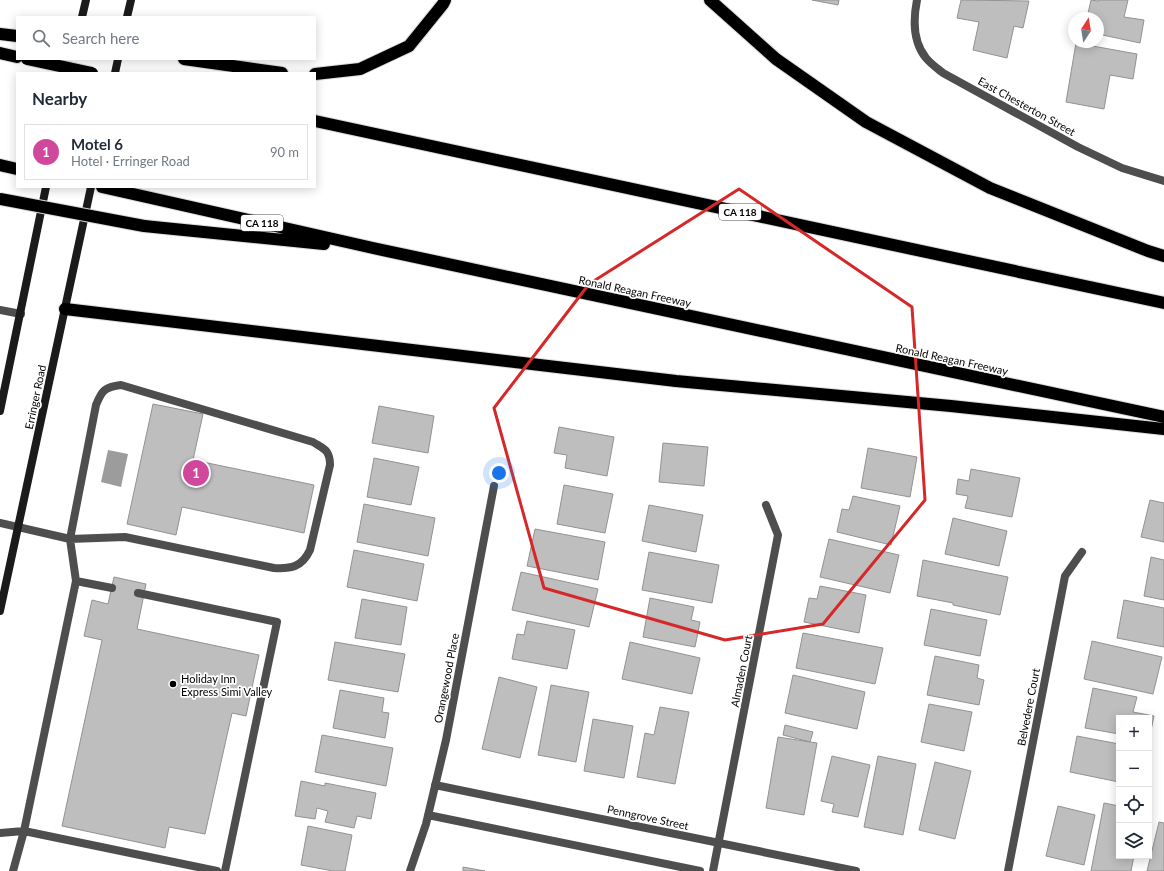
<!DOCTYPE html>
<html lang="en">
<head>
<meta charset="utf-8">
<style>
	:root { --surface:#fff; --page:#f2f2f3; --text:#1f2937; --muted:#747a83; --line:#e0e1e3; --accent:#0b8043 }
	body { margin:0; font-family:Lato,sans-serif; background:var(--page); color:var(--text) }
	.controls { position:absolute; right:12px; bottom:12px; display:grid; overflow:hidden; border-radius:0px; box-shadow:0 2px 10px #0003 }
	.controls button { width:36px; height:36px; display:grid; place-items:center; padding:0; border:0; border-bottom:1px solid var(--line); background:var(--surface); color:var(--text); font:20px sans-serif }
	.compass { position:absolute; left:1068px; top:12px; width:36px; height:36px; border-radius:50%; background:var(--surface); box-shadow:0 2px 10px #0003; rotate:12deg }
	.you { position:absolute; left:499px; top:473px; width:14px; height:14px; margin:-10px; border:3px solid #fff; border-radius:50%; background:#1a73e8; box-shadow:0 0 0 6px #1a73e833 }
	.badge { display:grid; place-items:center; width:26px; height:26px; border-radius:50%; background:var(--accent); color:#fff; font-size:13px; font-weight:700 }
	.pin { position:absolute; translate:-50% -50%; border:2px solid #fff; box-shadow:0 1px 4px #0006 }
	.list { margin:0; padding:0; list-style:none }
	h2 { display:flex; justify-content:space-between; align-items:center; height:52px; margin:0; padding:0 16px; font-size:17px }
	h2 small { font-size:13px; font-weight:400; color:var(--muted) }
	.list li { display:grid; grid-template-columns:26px 1fr auto; gap:12px; align-items:center; box-sizing:border-box; height:56px; margin:0 8px 8px; padding:0 8px; border:1px solid var(--line); border-radius:0px }
	.list b { display:block; font-size:15px; white-space:nowrap }
	.list p { margin:0; font-size:13px; white-space:nowrap; color:var(--muted) }
	.list em { font-size:13px; font-style:normal; color:var(--muted) }
	.icon { flex:none; width:22px; height:22px; fill:none; stroke:currentColor; stroke-width:2; stroke-linecap:round; stroke-linejoin:round }
	.map { position:relative; flex:none; width:1164px; height:871px; overflow:hidden }
	.search { position:absolute; background:var(--surface); box-shadow:0 2px 10px #0003; left:16px; top:16px; width:300px; height:44px; display:flex; align-items:center; gap:10px; box-sizing:border-box; padding:0 14px; border-radius:0px; color:var(--muted); font-size:15px }
	.panel { position:absolute; background:var(--surface); box-shadow:0 2px 10px #0003; left:16px; top:72px; width:300px; height:116px; border-radius:0px }
	.map>svg:first-child { display:block }
	.water { fill:#9c9c9c }
	.building { fill:#bebebe; stroke:#929292 }
	.lines { fill:none; stroke-linecap:round; stroke-linejoin:round }
	.highway-casing { stroke:#dbdbdb; stroke-width:14 }
	.lane { stroke:#4e4e4e; stroke-width:8 }
	.street { stroke:#4e4e4e; stroke-width:8 }
	.secondary { stroke:#1b1b1b; stroke-width:8 }
	.highway { stroke:#000; stroke-width:12 }
	.highway-bridge-casing { stroke:#dbdbdb; stroke-width:14; stroke-linecap:butt }
	.highway-bridge { stroke:#000; stroke-width:12 }
	.marked { fill:none; stroke:#d62828; stroke-width:3; stroke-linejoin:round }
	.poi-dot { fill:#000; stroke:#fff; stroke-width:1.5 }
	.labels { text-anchor:middle; dominant-baseline:central; stroke-width:3.5; stroke-linejoin:round; paint-order:stroke }
	.shield { fill:#fff; stroke:#4c4c4c; stroke-width:1 }
	.shield-label { font-size:10px; font-weight:bold; fill:#000 }
	.street-label { font-size:11px; fill:#000; stroke:#fff }
	.poi-label { font-size:11px; fill:#000; stroke:#fff; text-anchor:start }
</style>
</head>
<body>
<div class="map">
<svg width="1164" height="871" viewBox="0 0 1164 871">
	<rect width="100%" height="100%" fill="#fff"/>
	<path class="water" d="M 108,450 L 128,454 L 121,487 L 101,482 Z"/>
	<path class="building" d="M 812,0 L 839,0 L 838,5 Z
		M 961,0 L 1029,1 L 1023,28 L 1014,26 L 1007,58 L 973,50 L 979,22 L 957,18 Z
		M 1091,0 L 1098,1 L 1099,0 L 1128,0 L 1124,17 L 1144,20 L 1140,43 L 1098,34 L 1098,18 L 1087,18 Z
		M 1076,43 L 1137,54 L 1133,79 L 1110,75 L 1104,109 L 1066,102 Z
		M 153,404 L 203,414 L 193,460 L 314,485 L 304,533 L 182,507 L 176,535 L 127,524 Z
		M 379,406 L 434,416 L 428,453 L 372,443 Z
		M 559,427 L 614,437 L 607,476 L 565,468 L 567,455 L 554,453 Z
		M 663,443 L 708,447 L 704,486 L 659,482 Z
		M 868,448 L 917,457 L 910,497 L 861,488 Z
		M 374,458 L 419,467 L 411,505 L 367,497 Z
		M 971,469 L 1020,478 L 1012,517 L 965,508 L 968,496 L 956,494 L 958,479 L 969,481 Z
		M 564,485 L 613,494 L 605,533 L 557,524 Z
		M 853,496 L 900,506 L 891,545 L 837,532 L 842,509 L 849,510 Z
		M 1150,500 L 1164,503 L 1164,542 L 1141,537 Z
		M 364,504 L 435,518 L 428,556 L 357,542 Z
		M 649,505 L 703,515 L 696,552 L 642,541 Z
		M 953,518 L 1007,531 L 999,566 L 945,554 Z
		M 535,529 L 605,542 L 598,580 L 527,566 Z
		M 829,539 L 899,555 L 890,593 L 820,577 Z
		M 354,550 L 424,564 L 417,601 L 347,587 Z
		M 649,552 L 719,565 L 712,603 L 642,590 Z
		M 1151,557 L 1164,560 L 1164,600 L 1144,596 Z
		M 923,560 L 1008,577 L 1000,615 L 953,605 L 953,603 L 917,596 Z
		M 521,572 L 598,589 L 589,627 L 512,610 Z
		M 114,577 L 146,584 L 137,629 L 259,655 L 246,716 L 232,713 L 205,834 L 169,827 L 165,848 L 62,826 L 102,640 L 84,636 L 92,600 L 108,604 Z
		M 820,586 L 866,595 L 859,633 L 804,622 L 809,598 L 817,599 Z
		M 650,598 L 694,607 L 691,620 L 700,622 L 695,647 L 643,637 Z
		M 362,599 L 407,607 L 401,645 L 355,638 Z
		M 1124,600 L 1164,608 L 1164,647 L 1117,638 Z
		M 931,609 L 987,620 L 980,656 L 924,645 Z
		M 527,621 L 575,630 L 567,669 L 512,659 L 517,634 L 524,635 Z
		M 803,633 L 883,648 L 875,684 L 796,668 Z
		M 1092,641 L 1162,657 L 1153,694 L 1084,679 Z
		M 335,642 L 405,654 L 398,692 L 328,680 Z
		M 630,642 L 700,658 L 692,694 L 622,679 Z
		M 935,656 L 979,665 L 977,678 L 984,680 L 979,705 L 927,695 Z
		M 793,675 L 865,692 L 857,729 L 785,713 Z
		M 499,677 L 537,687 L 520,758 L 482,749 Z
		M 551,685 L 589,692 L 576,762 L 538,755 Z
		M 1093,688 L 1137,697 L 1133,712 L 1154,716 L 1149,740 L 1149,718 L 1119,718 L 1119,734 L 1085,728 Z
		M 340,690 L 384,698 L 382,712 L 389,713 L 385,738 L 333,728 Z
		M 929,704 L 972,712 L 964,751 L 921,742 Z
		M 660,707 L 689,712 L 675,784 L 637,777 L 645,733 L 654,735 Z
		M 593,719 L 633,726 L 624,778 L 584,771 Z
		M 785,725 L 813,732 L 810,742 L 783,735 Z
		M 322,735 L 393,748 L 386,786 L 315,772 Z
		M 1077,736 L 1119,744 L 1119,782 L 1070,772 Z
		M 778,737 L 817,743 L 804,815 L 766,808 Z
		M 832,756 L 870,765 L 858,817 L 832,812 L 834,804 L 821,801 Z
		M 878,756 L 916,764 L 903,835 L 864,827 Z
		M 935,762 L 971,771 L 955,839 L 919,830 Z
		M 301,781 L 325,786 L 325,783 L 376,793 L 371,819 L 357,816 L 354,828 L 325,822 L 328,811 L 317,808 L 315,819 L 295,816 Z
		M 1104,803 L 1119,806 L 1119,856 L 1134,856 L 1131,871 L 1091,871 Z
		M 1058,806 L 1095,815 L 1084,865 L 1046,856 Z
		M 1159,822 L 1164,823 L 1164,871 L 1147,871 Z
		M 308,826 L 352,835 L 345,871 L 333,871 L 301,865 Z
		M 463,867 L 485,871 L 463,871 Z"/>
	<g class="lines">
		<defs>
			<path id="highway" d="M 710,0 L 776,59 L 866,122 L 990,188 L 1148,251 L 1164,256
				M 0,34 L 17,36
				M 0,53 L 17,57
				M 184,59 L 282,73
				M 315,74 L 360,69 L 409,46 L 443,4 L 445,0
				M 315,121 L 1164,303
				M 0,165 L 17,169
				M 102,187 L 373,248 L 1164,417
				M 144,226 L 324,244
				M 65,309 L 676,381 L 951,406 L 1164,429"/>
		</defs>
		<use href="#highway" class="highway-casing"/>
		<path class="lane" d="M 0,310 L 21,314
			M 0,523 L 70,539 L 125,537 L 274,568 C 291,569 302,567 310,550 L 330,465 C 330,450 324,449 313,442 L 121,385 C 105,387 102,390 96,405 L 70,539 L 76,581 L 24,831 L 217,871
			M 76,581 L 112,588
			M 138,593 L 277,622 L 225,871
			M 0,833 L 24,831 L 13,871"/>
		<path class="street" d="M 917,0 C 913,20 913,42 926,58 C 931,64 938,69 943,73 L 1078,147 L 1122,168 L 1164,181
			M 435,785 L 856,871
			M 428,815 L 700,871
			M 410,871 L 426,824 L 446,740 L 494,486
			M 713,871 L 778,535 L 766,505
			M 1008,871 L 1065,576 L 1082,552"/>
		<path class="secondary" d="M 82,17 L 86,0
			M 127,17 L 131,0
			M 115,73 L 118,59
			M 0,411 L 46,187
			M 0,611 L 91,187"/>
		<use href="#highway" class="highway"/>
		<defs>
			<path id="highway-bridge" d="M 27,59 L 92,73
				M 0,199 L 144,226"/>
		</defs>
		<use href="#highway-bridge" class="highway-bridge-casing"/>
		<use href="#highway-bridge" class="highway-bridge"/>
	</g>
	<path class="marked" d="M 739,189 L 912,307 L 925,500 L 823,624 L 725,640 L 544,588 L 494,408 L 589,284 Z"/>
	<circle class="poi-dot" cx="173" cy="684" r="4"/>
	<g class="labels">
		<g class="shield">
			<rect x="719" y="204" width="42" height="16" rx="3"/>
			<rect x="241" y="215" width="42" height="16" rx="3"/>
		</g>
		<g class="shield-label">
			<text x="740" y="212">CA 118</text>
			<text x="262" y="223">CA 118</text>
		</g>
		<g class="street-label">
			<text transform="translate(1027 106) rotate(29)">East Chesterton Street</text>
			<text transform="translate(635 291) rotate(12)">Ronald Reagan Freeway</text>
			<text transform="translate(952 359) rotate(12)">Ronald Reagan Freeway</text>
			<text transform="translate(35 397) rotate(-78)">Erringer Road</text>
			<text transform="translate(741 671) rotate(-79)">Almaden Court</text>
			<text transform="translate(446 678) rotate(-79)">Orangewood Place</text>
			<text transform="translate(1028 707) rotate(-79)">Belvedere Court</text>
			<text transform="translate(648 817) rotate(12)">Penngrove Street</text>
		</g>
		<g class="poi-label">
			<text x="181" y="678">Holiday Inn<tspan x="181" dy="13">Express Simi Valley</tspan></text>
		</g>
	</g>
</svg>
<div class="controls">
<button>+</button>
<button>−</button>
<button><svg class="icon" aria-label="locate" viewBox="0 0 24 24"><circle cx="12" cy="12" r="6"/><path d="M12 2v4M12 18v4M2 12h4M18 12h4"/></svg></button>
<button><svg class="icon" aria-label="layers" viewBox="0 0 24 24"><path d="M12 4l9 5-9 5-9-5zM3 14l9 5 9-5"/></svg></button>
</div>
<svg class="compass" viewBox="-18 -18 36 36"><path d="M0-13l5 13h-10z" fill="#e53935"/><path d="M0 13l5-13h-10z" fill="#747a83"/></svg>
<div class="you"></div>
<div class="pin badge" style="left:196px;top:473px;background:#d1479c">1</div>
<div class="search"><svg class="icon" aria-label="search" viewBox="0 0 24 24"><circle cx="10" cy="10" r="6"/><path d="M15 15l6 6"/></svg>Search here</div>
<section class="panel">
<h2>Nearby<small></small></h2>
<ul class="list">
<li><span class="badge" style="background:#d1479c">1</span><div><b>Motel 6</b><p>Hotel · Erringer Road</p></div><em>90 m</em></li>
</ul>
</section>
</div>
</body>
</html>
